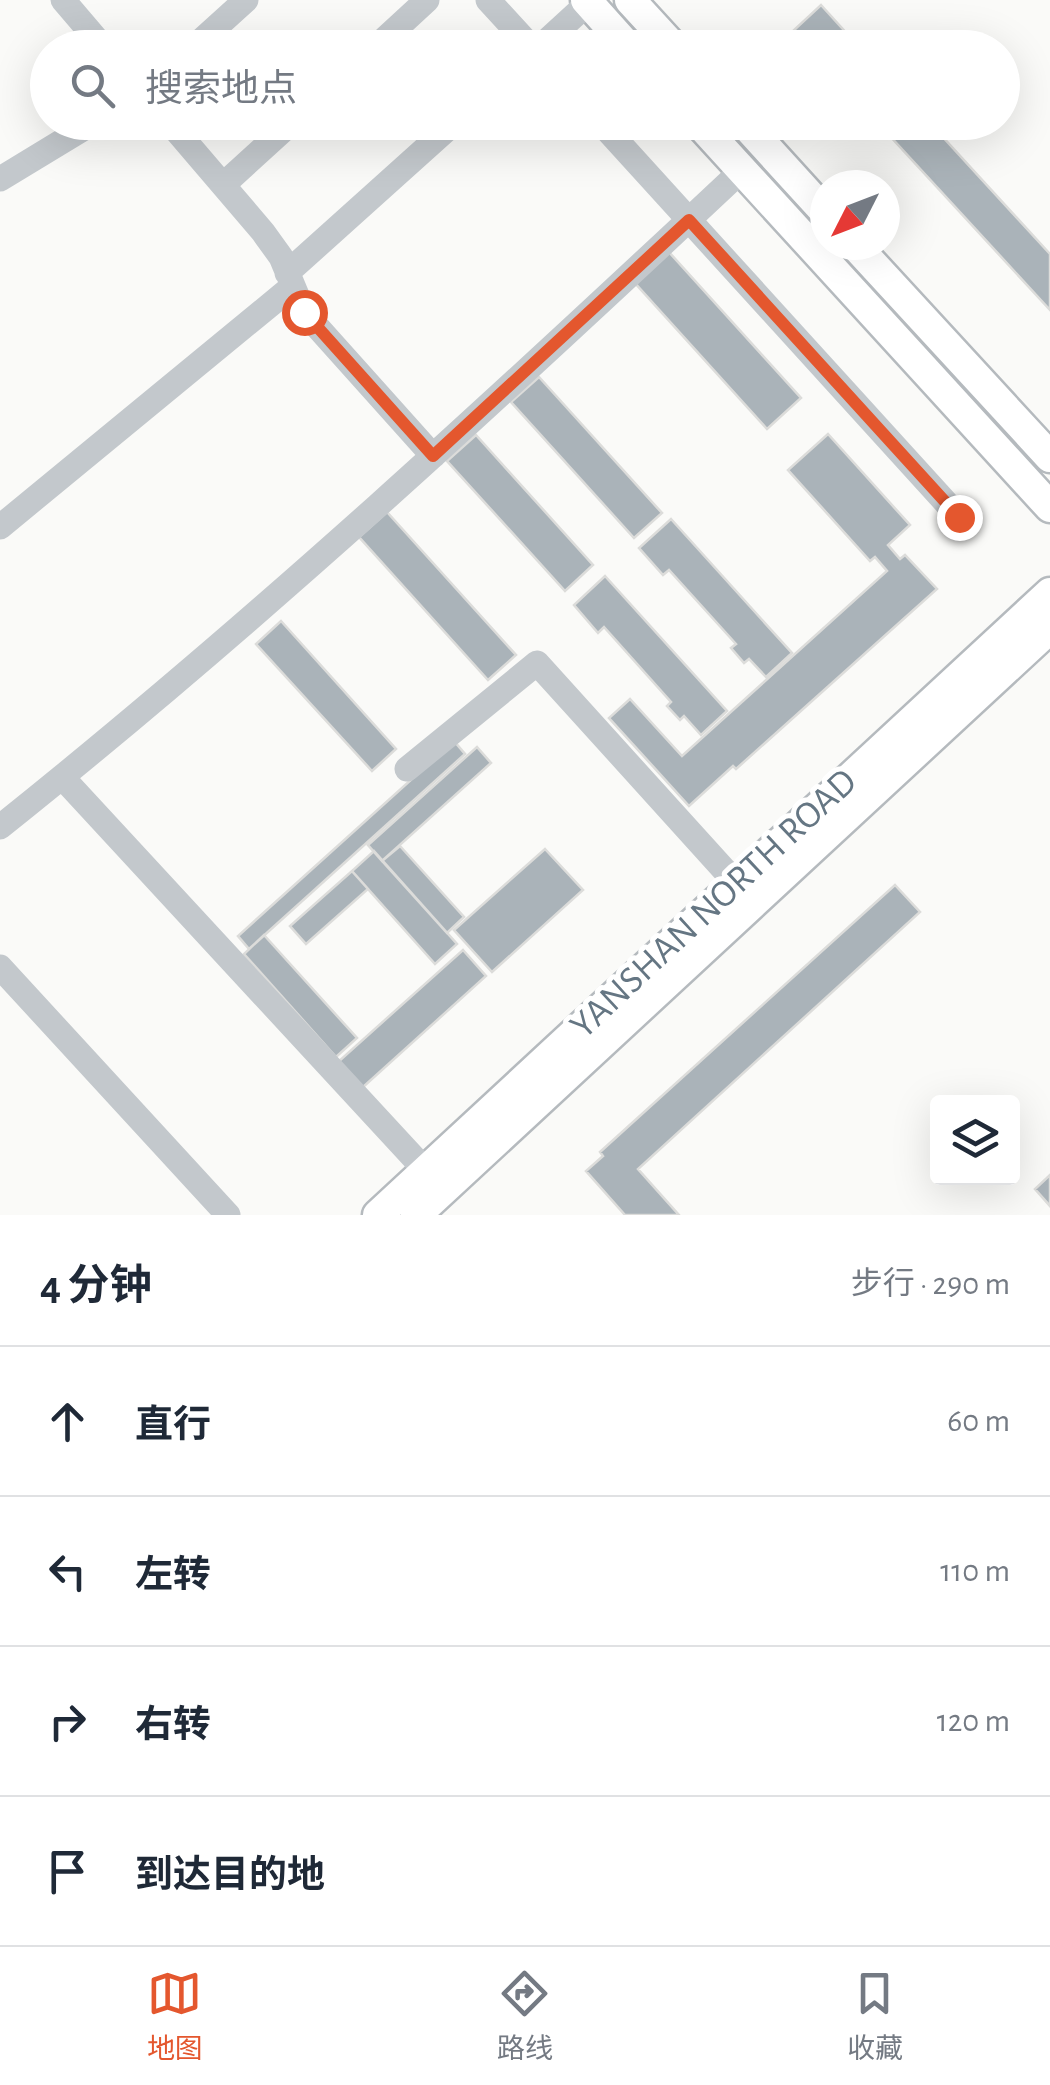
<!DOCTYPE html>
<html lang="zh">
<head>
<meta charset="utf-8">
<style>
	:root { --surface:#fff; --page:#f6f6f7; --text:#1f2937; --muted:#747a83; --line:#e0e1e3; --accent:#e4572e }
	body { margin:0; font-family:"Alegreya Sans","Noto Sans SC",sans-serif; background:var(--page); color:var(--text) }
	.controls { position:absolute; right:30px; bottom:30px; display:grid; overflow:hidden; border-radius:10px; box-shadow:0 10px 40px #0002 }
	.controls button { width:90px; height:90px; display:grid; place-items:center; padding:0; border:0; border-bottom:2px solid var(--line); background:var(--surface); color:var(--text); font:50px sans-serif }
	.compass { position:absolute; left:810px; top:170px; width:90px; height:90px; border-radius:50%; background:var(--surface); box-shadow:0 10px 40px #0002; rotate:228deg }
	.stop { position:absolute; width:30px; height:30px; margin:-22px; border:8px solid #e4572e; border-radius:50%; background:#fff }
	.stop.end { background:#e4572e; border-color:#fff; box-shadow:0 2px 10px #0008 }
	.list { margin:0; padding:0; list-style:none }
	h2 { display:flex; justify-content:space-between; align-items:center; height:130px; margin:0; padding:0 40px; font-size:42px }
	h2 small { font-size:32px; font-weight:400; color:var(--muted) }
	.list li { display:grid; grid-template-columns:65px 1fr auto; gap:30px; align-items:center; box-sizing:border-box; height:150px; padding:0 40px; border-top:2px solid var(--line) }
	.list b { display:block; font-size:38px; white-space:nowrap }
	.list em { font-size:32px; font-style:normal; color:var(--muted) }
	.icon { flex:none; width:55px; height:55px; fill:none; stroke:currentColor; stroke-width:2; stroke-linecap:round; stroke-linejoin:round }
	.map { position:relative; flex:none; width:1050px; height:1215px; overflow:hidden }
	.search { position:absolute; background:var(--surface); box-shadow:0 10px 40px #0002; left:30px; right:30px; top:30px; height:110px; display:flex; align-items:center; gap:25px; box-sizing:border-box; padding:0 35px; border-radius:55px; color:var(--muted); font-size:38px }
	.sheet { height:730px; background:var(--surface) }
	nav { display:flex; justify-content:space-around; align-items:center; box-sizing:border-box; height:140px; border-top:2px solid var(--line); background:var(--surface); font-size:28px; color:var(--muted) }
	nav a { display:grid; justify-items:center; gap:5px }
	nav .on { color:var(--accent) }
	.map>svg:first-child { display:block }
	.building { fill:#aab3b9; stroke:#dcdcda; stroke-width:2.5 }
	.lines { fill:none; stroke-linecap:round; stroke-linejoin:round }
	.major-casing { stroke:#b5babe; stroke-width:35 }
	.minor { stroke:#c3c8cc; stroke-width:25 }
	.major { stroke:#fff; stroke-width:30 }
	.route { stroke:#e4572e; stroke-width:12 }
	.labels { text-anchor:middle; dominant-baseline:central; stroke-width:10; stroke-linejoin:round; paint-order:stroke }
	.street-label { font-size:38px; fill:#657683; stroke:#fff }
</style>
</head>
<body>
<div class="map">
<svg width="1050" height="1215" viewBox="0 0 1050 1215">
	<rect width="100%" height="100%" fill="#fafaf8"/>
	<path class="building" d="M 821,5 L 860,48 L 808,48 L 793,31 Z
		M 877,122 L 929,122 L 1050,254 L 1050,310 Z
		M 668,251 L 801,398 L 767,429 L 634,282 Z
		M 539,377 L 662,513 L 634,538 L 511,402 Z
		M 828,434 L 910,525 L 888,545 L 900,559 L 905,555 L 937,589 L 736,769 L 733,766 L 689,806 L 609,718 L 630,699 L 682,756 L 887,571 L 875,557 L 870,561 L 788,470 Z
		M 476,435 L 593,565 L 565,591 L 447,461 Z
		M 387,512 L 516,655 L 488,680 L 359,537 Z
		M 671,519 L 792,653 L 766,677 L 749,659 L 744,663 L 731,648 L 736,644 L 669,570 L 663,575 L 639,548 Z
		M 605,576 L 727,711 L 701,735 L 684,716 L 680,720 L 667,706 L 671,702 L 604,627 L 598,633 L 574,605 Z
		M 281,621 L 396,749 L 372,771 L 256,644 Z
		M 454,741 L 465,754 L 249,949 L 238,936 Z
		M 477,747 L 491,763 L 382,861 L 368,845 Z
		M 400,846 L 464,917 L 447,933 L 382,861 Z
		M 545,849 L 583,890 L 492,972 L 454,930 Z
		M 374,851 L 457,944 L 435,964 L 352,871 Z
		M 352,871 L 368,889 L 306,944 L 290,926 Z
		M 895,885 L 920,912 L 638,1169 L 679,1215 L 625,1215 L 586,1171 L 603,1156 L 600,1152 Z
		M 264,935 L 357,1038 L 336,1057 L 244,954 Z
		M 463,950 L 486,976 L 362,1088 L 338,1062 Z
		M 1050,1175 L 1050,1206 L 1035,1189 Z"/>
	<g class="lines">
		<defs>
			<path id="major" d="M 586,0 L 629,48
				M 630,0 L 674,48
				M 698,122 L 1050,507
				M 743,122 L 825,212
				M 855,245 L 1050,457
				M 378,1215 L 1050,593
				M 416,1215 L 1050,628"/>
		</defs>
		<use href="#major" class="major-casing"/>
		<path class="minor" d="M 63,0 L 104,48
			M 488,0 L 532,48
			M 193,48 L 246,0
			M 375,48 L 427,0
			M 539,48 L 588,3
			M 169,122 L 263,232 L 281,257 L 304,312 L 433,456
			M 600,122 L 959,517
			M 0,179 L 94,122
			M 223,185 L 292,122
			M 287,273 L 455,122
			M 0,527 L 293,286
			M 407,769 L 537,663 L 737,884
			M 62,777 L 426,1171
			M 0,827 C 258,621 501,396 742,170
			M 0,967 L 228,1215"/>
		<use href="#major" class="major"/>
	</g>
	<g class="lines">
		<path class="route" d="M 304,312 L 433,456 L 689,220 L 959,517"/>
	</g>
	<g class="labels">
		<g class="street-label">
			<text transform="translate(714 904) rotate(-43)">YANSHAN NORTH ROAD</text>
		</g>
	</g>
</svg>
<div class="controls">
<button><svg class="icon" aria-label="layers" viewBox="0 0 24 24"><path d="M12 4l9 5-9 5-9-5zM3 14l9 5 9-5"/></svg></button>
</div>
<svg class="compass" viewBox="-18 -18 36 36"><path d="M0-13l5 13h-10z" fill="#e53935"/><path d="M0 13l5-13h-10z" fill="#747a83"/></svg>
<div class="stop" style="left:304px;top:312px"></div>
<div class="stop end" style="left:959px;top:517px"></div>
<div class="search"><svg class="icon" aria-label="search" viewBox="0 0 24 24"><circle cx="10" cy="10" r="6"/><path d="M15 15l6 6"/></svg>搜索地点</div>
</div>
<section class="sheet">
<h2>4 分钟<small>步行 · 290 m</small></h2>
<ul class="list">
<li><svg class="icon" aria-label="ahead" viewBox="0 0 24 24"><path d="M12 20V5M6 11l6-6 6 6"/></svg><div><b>直行</b></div><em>60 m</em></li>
<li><svg class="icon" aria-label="left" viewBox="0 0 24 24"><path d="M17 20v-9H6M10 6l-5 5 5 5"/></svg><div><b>左转</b></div><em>110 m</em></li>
<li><svg class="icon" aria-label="right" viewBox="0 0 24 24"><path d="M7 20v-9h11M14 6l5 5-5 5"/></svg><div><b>右转</b></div><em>120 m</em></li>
<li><svg class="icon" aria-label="arrive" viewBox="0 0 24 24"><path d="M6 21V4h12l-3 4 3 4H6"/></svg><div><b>到达目的地</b></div></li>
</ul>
</section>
<nav>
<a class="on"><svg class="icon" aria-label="map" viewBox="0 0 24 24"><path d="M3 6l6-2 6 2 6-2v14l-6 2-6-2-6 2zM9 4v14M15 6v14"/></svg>地图</a>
<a><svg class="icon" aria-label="directions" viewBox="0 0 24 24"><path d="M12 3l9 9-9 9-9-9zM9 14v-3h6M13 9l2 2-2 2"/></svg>路线</a>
<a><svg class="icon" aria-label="saved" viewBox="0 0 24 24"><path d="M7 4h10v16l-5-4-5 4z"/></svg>收藏</a>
</nav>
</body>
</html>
